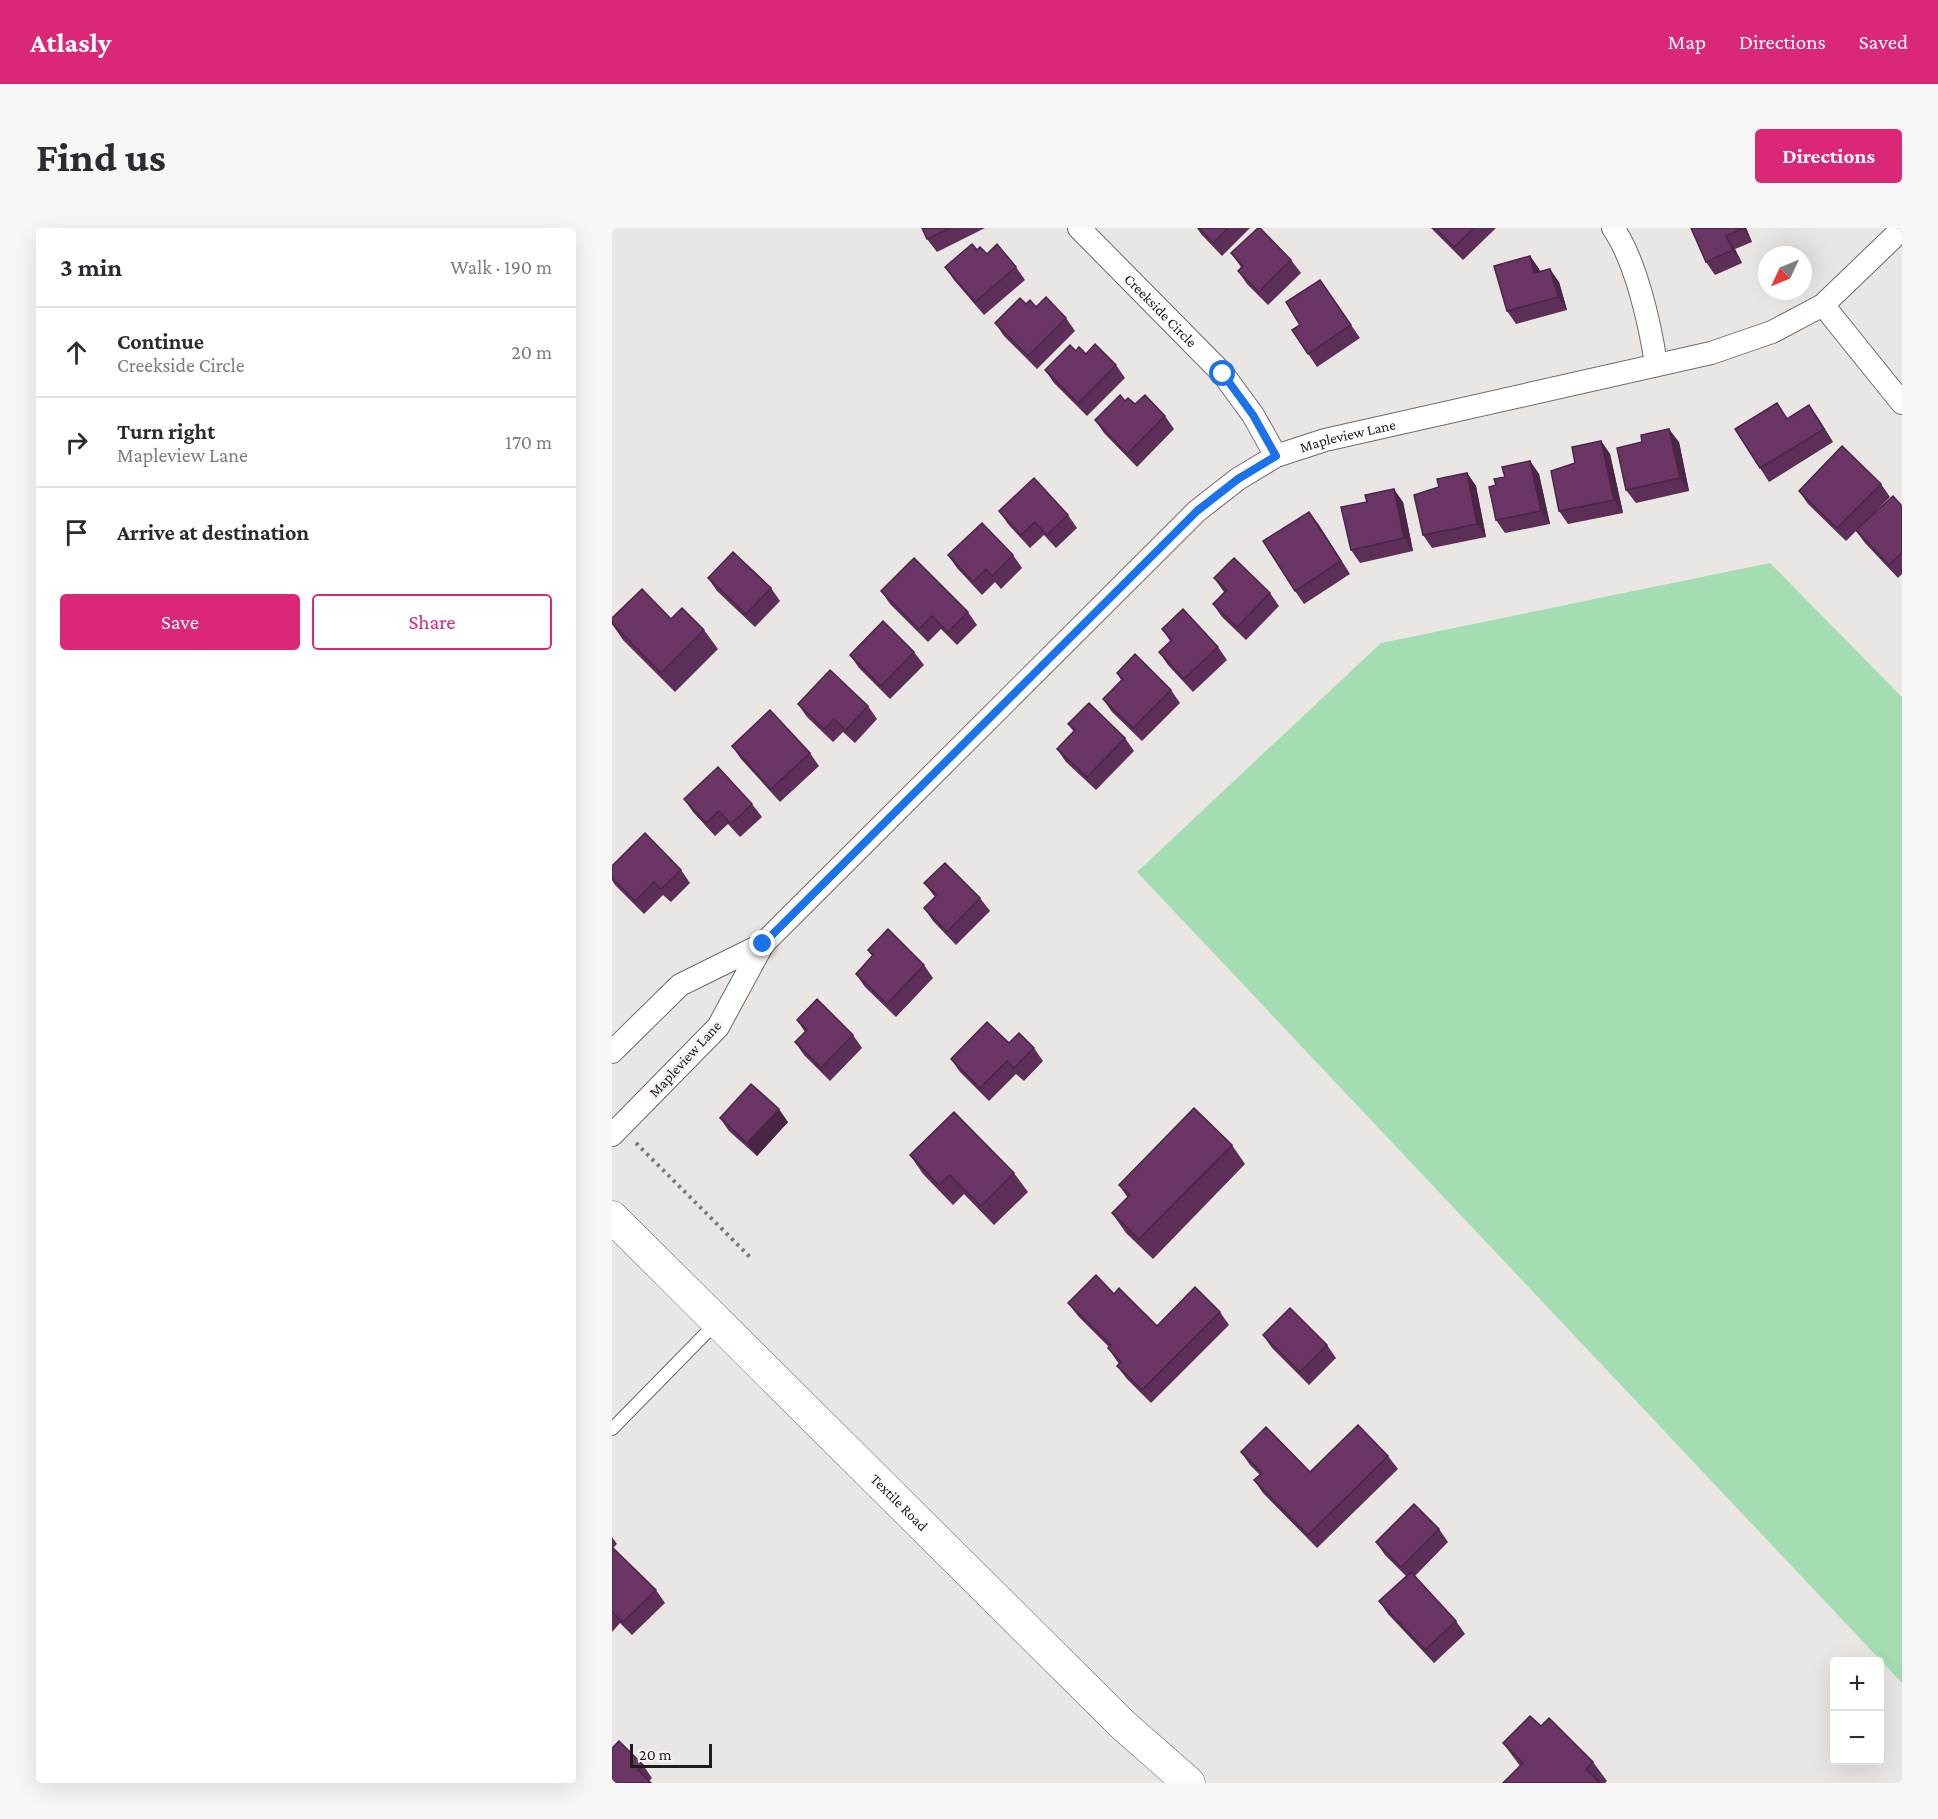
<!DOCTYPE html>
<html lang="en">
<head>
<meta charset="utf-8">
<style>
	:root { --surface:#fff; --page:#f7f7f7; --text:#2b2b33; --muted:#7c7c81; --line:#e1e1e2; --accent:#db2777 }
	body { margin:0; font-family:"Crimson Pro",serif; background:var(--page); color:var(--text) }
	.controls { position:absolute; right:18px; bottom:18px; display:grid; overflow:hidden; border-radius:6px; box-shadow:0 6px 24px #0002 }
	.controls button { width:54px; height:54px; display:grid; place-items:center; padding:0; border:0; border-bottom:2px solid var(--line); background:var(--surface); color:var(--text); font:30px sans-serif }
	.compass { position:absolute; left:1146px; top:18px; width:54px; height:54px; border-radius:50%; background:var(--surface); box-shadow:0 6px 24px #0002; rotate:226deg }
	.scale { position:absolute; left:18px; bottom:15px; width:82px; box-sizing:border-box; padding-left:6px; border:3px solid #1e1c1b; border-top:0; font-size:16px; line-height:21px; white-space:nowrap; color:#1e1c1b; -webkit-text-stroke:4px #f8f3f1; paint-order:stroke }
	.stop { position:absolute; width:18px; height:18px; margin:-14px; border:4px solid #1a73e8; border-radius:50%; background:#fff }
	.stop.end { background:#1a73e8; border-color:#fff; box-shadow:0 2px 6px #0008 }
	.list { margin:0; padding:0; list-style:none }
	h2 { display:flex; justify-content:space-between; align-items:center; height:78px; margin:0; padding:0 24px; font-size:26px }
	h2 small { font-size:20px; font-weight:400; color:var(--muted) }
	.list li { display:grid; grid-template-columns:39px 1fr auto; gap:18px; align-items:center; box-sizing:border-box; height:90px; padding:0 24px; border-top:2px solid var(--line) }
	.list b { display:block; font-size:22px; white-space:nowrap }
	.list p { margin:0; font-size:20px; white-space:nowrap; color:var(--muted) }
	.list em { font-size:20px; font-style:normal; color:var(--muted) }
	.actions { display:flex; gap:12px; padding:18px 24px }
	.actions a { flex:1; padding:14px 0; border:2px solid var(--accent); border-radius:6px; text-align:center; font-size:21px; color:var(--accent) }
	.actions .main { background:var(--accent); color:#fff }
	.icon { flex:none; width:33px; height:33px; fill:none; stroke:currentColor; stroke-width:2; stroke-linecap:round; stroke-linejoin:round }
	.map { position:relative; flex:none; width:1290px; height:1555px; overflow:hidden; border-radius:6px }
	header { display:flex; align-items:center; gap:36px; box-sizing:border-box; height:84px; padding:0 30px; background:var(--accent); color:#fff }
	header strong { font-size:28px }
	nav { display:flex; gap:33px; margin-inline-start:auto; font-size:21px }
	.intro { display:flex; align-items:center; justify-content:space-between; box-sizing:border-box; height:144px; padding:0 36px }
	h1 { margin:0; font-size:42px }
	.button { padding:15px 27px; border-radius:6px; background:var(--accent); color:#fff; font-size:21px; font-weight:700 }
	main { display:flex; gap:36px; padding:0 36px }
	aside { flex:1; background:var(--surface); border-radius:6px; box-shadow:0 6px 24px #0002 }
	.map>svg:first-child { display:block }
	.green { fill:#a4ddb2 }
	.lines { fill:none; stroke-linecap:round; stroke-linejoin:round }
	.service-casing { stroke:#6f6b69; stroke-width:14 }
	.minor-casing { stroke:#6f6b69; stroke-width:24 }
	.secondary-casing { stroke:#6f6b69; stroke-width:33 }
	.path { stroke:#7b7876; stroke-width:4; stroke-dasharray:3 4.5; stroke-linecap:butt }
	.service { stroke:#fff; stroke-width:12 }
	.minor { stroke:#fff; stroke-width:22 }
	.secondary { stroke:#fff; stroke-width:32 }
	.wall { fill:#5c2e58 }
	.shaded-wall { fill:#4b2547 }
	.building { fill:#6b3566; stroke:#4b2547; stroke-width:1.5 }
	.route { stroke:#1a73e8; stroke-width:8 }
	.labels { text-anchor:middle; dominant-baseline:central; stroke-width:6; stroke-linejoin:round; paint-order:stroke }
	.street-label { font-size:15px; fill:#1e1c1b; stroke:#f8f3f1 }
</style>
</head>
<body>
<header>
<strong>Atlasly</strong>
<nav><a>Map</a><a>Directions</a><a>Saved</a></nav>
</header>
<div class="intro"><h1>Find us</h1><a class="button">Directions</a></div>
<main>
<aside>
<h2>3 min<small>Walk · 190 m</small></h2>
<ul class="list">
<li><svg class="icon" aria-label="ahead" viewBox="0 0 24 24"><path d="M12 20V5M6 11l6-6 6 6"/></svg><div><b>Continue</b><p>Creekside Circle</p></div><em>20 m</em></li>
<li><svg class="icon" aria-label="right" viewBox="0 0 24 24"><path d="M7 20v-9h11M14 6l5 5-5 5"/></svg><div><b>Turn right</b><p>Mapleview Lane</p></div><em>170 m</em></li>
<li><svg class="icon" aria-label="arrive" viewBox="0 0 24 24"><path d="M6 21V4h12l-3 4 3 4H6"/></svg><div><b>Arrive at destination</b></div></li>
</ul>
<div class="actions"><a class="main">Save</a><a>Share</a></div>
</aside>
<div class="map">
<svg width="1290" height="1555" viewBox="0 0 1290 1555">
	<rect width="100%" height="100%" fill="#eae6e3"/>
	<path class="green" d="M 1158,335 L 1290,469 L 1290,1455 L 525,644 L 769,415 Z"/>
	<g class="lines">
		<defs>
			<path id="service" d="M 0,1201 L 104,1095"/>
			<g id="minor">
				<path id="s1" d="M 467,0 L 611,146 L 641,187 L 664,228"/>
				<path d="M 1001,0 C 1024,33 1038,96 1044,136"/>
				<path d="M 1211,77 L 1290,175"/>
				<path id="s2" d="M 151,716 L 585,283 L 626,251 L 664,228 L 713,212 L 1099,125 L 1160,104 L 1211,77 L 1290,1"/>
				<path d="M 0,824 L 68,757 L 151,716 L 106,799 L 0,907"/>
			</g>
			<g id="secondary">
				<path id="s3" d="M 0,989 L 511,1497 L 577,1555"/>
			</g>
		</defs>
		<use href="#service" class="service-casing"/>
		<use href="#minor" class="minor-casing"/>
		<use href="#secondary" class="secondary-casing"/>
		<path class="path" d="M 24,915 L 140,1031"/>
		<use href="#service" class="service"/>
		<use href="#minor" class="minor"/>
		<use href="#secondary" class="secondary"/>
	</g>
	<path class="wall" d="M 310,0 L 373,0 L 325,24 L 315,11 Z
		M 585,0 L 638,0 L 610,28 L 589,6 Z
		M 819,0 L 884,0 L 851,32 Z
		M 1079,0 L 1134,0 L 1140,14 L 1123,21 L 1130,35 L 1103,47 L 1094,34 Z
		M 365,22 L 404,39 L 413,52 L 372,87 L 342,52 L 333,39 Z
		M 619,25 L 679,32 L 689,45 L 656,77 L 635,56 L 626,43 L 629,39 Z
		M 918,28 L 927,41 L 928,44 L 947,54 L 955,82 L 904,96 L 895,83 Z
		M 708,52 L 748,110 L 705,139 L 680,102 L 688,97 Z
		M 414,76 L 454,90 L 463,103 L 425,141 L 392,108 L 383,95 Z
		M 464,123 L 504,137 L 513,150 L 475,188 L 442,155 L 433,142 Z
		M 523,176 L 553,188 L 562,201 L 525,239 L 492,205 L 483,192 Z
		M 1206,190 L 1221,214 L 1157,254 L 1148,240 L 1176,191 Z
		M 989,213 L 998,226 L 1011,285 L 956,296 L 947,283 L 963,235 Z
		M 1030,214 L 1067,214 L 1077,263 L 1024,275 L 1014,262 Z
		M 918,233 L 927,246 L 938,296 L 893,305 L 884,292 L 884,257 L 893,249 Z
		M 855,245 L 864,258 L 874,309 L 820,320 L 811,307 Z
		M 1269,256 L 1278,269 L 1253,294 L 1290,278 L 1290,346 L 1286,350 L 1253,315 L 1244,303 L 1234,313 L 1196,276 L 1187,263 Z
		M 755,274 L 791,274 L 801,323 L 748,335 L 739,322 Z
		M 387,283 L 456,287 L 465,300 L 444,320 L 432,307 L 418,320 L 396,296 Z
		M 697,284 L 738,346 L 692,376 L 683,363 Z
		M 336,327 L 401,327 L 410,340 L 389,361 L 383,354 L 370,367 L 345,340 Z
		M 96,350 L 159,360 L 168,373 L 143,399 L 105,363 Z
		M 602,350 L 658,365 L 667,378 L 634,412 L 610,389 L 601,376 L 612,364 Z
		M 269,363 L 356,384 L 365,397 L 345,417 L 329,401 L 316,414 L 278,376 Z
		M 0,390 L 59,391 L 92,402 L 106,421 L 63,464 L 11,412 L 0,396 Z
		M 550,401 L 606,419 L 615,432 L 581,464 L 556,437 L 547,424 L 558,413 Z
		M 302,424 L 312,437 L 278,471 L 247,440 L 238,427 Z
		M 505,445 L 559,462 L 568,475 L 530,513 L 500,484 L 491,471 L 509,452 Z
		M 186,476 L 256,478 L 265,491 L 243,515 L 231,504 L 221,514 L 195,489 Z
		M 456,496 L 513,510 L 522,523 L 484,562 L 454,534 L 445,521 L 462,504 Z
		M 120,518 L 198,525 L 207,538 L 168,574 L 129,531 Z
		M 72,571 L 140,576 L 150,589 L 128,609 L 116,596 L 103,608 L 81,584 Z
		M 0,638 L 69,642 L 78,655 L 59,674 L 51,667 L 32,686 L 3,657 L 0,652 Z
		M 312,655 L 368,670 L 378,683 L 344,717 L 321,693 L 312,680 L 323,669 Z
		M 256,722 L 312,737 L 321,750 L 284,789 L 253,759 L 244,746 L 260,728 Z
		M 185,792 L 241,807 L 250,820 L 218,853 L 192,827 L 183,814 L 193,804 Z
		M 397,815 L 422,820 L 431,833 L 412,853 L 404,846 L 377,873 L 348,844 L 339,831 Z
		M 108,890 L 176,894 L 145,928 L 117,903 Z
		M 620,917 L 633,936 L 541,1031 L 514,1005 L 500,985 L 516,970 L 507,957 Z
		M 298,927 L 402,945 L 416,964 L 382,997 L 352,966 L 341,977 L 311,946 Z
		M 502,1066 L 545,1098 L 608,1084 L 617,1097 L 539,1175 L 515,1151 L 505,1138 L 507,1136 L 496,1120 L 497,1119 L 466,1088 L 456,1075 Z
		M 651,1107 L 715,1117 L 724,1130 L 697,1157 L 660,1120 Z
		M 629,1224 L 698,1244 L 776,1228 L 786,1241 L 705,1320 L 651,1265 L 642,1252 L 648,1247 L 638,1237 Z
		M 827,1301 L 836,1314 L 803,1348 L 844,1393 L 853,1406 L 822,1435 L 776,1386 L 767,1373 L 794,1348 L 773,1327 L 764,1314 Z
		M 0,1309 L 5,1316 L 1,1320 L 44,1362 L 53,1375 L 20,1407 L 8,1395 L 0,1404 Z
		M 929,1498 L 981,1534 L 995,1553 L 993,1555 L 891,1555 L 908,1538 L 891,1515 Z
		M 31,1537 L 40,1550 L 37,1553 L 0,1555 Z"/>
	<path class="shaded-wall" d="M 1131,0 L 1134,0 L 1140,14 Z
		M 1114,8 L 1123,21 L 1130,35 L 1121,22 Z
		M 918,28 L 927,41 L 932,58 L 922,45 Z
		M 938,41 L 947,54 L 955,82 L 946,69 Z
		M 1197,177 L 1206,190 L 1221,214 L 1212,201 Z
		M 1057,201 L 1067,214 L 1077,263 L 1068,250 Z
		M 989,213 L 998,226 L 1011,285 L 1002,272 Z
		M 918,233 L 927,246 L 938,296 L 929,283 Z
		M 855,245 L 864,258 L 874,309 L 865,296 Z
		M 782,261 L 791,274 L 801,323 L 792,310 Z
		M 697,284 L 707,297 L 738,346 L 729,333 Z
		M 167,881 L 176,894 L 145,928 L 135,915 Z"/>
	<path class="building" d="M 310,0 L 338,0 L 315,11 Z
		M 587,0 L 616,0 L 601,15 Z
		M 646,0 L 648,0 L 679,32 L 647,64 L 626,43 L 631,38 L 619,25 Z
		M 823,0 L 862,0 L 842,19 Z
		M 1079,0 L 1131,0 L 1114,8 L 1121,22 L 1094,34 Z
		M 360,16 L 365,22 L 368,19 L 375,26 L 385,16 L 404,39 L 363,74 L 333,39 Z
		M 918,28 L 922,45 L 938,41 L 946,69 L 895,83 L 882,38 Z
		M 708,52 L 739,97 L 696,126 L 680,102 L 688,97 L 674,74 Z
		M 434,69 L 454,90 L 416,128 L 383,95 L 408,70 L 414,76 L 418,72 L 424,79 Z
		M 483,116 L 504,137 L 466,175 L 433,142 L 458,117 L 464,123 L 467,119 L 474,126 Z
		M 508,167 L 513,173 L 516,170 L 523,176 L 533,167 L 553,188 L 515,226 L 483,192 Z
		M 1165,175 L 1175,191 L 1197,177 L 1212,201 L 1148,240 L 1123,201 Z
		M 1057,201 L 1068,250 L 1014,262 L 1005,220 L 1030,214 L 1029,207 Z
		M 989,213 L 1002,272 L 947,283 L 939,243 L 963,235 L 960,219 Z
		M 1230,218 L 1269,256 L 1225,300 L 1187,263 Z
		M 918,233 L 929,283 L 884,292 L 877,259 L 884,257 L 882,251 L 893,249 L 890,239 Z
		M 855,245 L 865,296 L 811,307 L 802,267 L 827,259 L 825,251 Z
		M 422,250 L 456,287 L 435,307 L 423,294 L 409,307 L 387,283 Z
		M 782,261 L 792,310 L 739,322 L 729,279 L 755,274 L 753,267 Z
		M 1281,268 L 1290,278 L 1290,325 L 1277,337 L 1244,302 Z
		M 697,284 L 729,333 L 683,363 L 651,313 Z
		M 370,295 L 401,327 L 380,348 L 374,341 L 361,354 L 336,327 Z
		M 121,324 L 159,360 L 134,386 L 96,350 Z
		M 302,330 L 356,384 L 336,404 L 320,388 L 307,401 L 269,363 Z
		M 622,330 L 658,365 L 625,399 L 601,376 L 615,362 L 602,350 Z
		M 30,361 L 59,391 L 70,380 L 92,402 L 49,445 L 0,395 L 0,390 Z
		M 571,381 L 606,419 L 572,451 L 547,424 L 560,412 L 550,401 Z
		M 271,393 L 302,424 L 269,458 L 238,427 Z
		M 523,426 L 559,462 L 521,500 L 491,471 L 511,451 L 505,445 Z
		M 218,442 L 256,478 L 234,502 L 222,491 L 212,501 L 186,476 Z
		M 477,475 L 513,510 L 475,549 L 445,521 L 463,502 L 456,496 Z
		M 158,482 L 198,525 L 159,561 L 120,518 Z
		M 106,539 L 140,576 L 119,596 L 107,583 L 94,595 L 72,571 Z
		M 33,605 L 69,642 L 49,661 L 42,654 L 23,673 L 0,650 L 0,638 Z
		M 333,635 L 368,670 L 335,704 L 312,680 L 325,667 L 312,655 Z
		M 276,701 L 312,737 L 275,776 L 244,746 L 261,727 L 256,722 Z
		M 205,771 L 241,807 L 209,840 L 183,814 L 195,802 L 185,792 Z
		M 375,794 L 397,815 L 407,805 L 422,820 L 402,840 L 395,833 L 368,860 L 339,831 Z
		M 139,856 L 167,881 L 135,915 L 108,890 Z
		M 582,880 L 620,917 L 527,1011 L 500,985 L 518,967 L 507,957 Z
		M 342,884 L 402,945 L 369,978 L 338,947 L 327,957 L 298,927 Z
		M 484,1047 L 502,1066 L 507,1060 L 545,1098 L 583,1059 L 608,1084 L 530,1162 L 505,1138 L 509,1134 L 496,1120 L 499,1117 L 456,1075 Z
		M 678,1080 L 715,1117 L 688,1144 L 651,1107 Z
		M 746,1197 L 776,1228 L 696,1307 L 642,1252 L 650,1245 L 629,1224 L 654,1199 L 698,1244 Z
		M 802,1276 L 827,1301 L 789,1339 L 764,1314 Z
		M 0,1319 L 44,1362 L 11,1394 L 0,1384 Z
		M 799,1344 L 844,1393 L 813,1422 L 767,1373 Z
		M 918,1488 L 929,1498 L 937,1490 L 981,1534 L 974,1541 L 988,1555 L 891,1555 L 911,1535 L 891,1515 Z
		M 7,1513 L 31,1537 L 26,1542 L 39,1555 L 0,1555 L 0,1520 Z"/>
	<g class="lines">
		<path class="route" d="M 151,716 L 585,283 L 626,251 L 664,228 L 641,187 L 611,146"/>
	</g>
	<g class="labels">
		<g class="street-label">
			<text stroke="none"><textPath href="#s1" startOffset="116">Creekside Circle</textPath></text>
			<text stroke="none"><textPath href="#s2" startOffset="784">Mapleview Lane</textPath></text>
			<text transform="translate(73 831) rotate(-47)">Mapleview Lane</text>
			<text stroke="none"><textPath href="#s3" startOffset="405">Textile Road</textPath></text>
		</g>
	</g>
</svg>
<div class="controls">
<button>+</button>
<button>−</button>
</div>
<svg class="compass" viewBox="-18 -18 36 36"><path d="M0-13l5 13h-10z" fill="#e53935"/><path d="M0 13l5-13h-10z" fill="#7c7c81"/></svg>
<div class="scale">20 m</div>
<div class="stop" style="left:611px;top:146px"></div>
<div class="stop end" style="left:151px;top:716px"></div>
</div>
</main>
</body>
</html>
